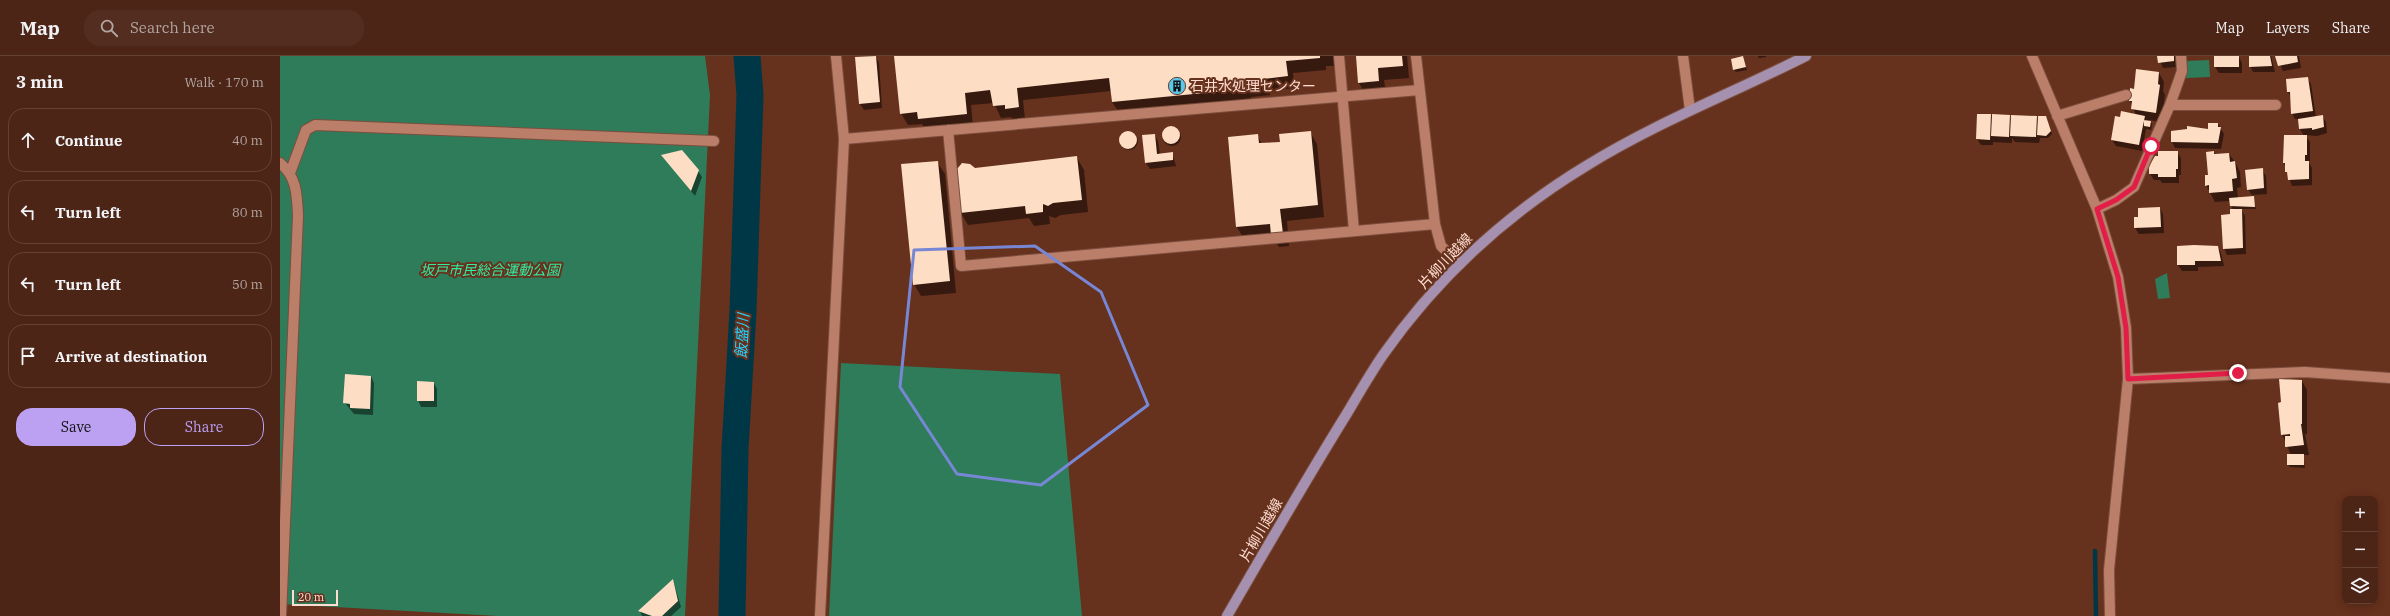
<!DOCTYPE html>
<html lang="en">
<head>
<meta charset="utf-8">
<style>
	:root { --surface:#4c2516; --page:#532d1f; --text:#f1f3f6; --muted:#b2a5a1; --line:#634235; --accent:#bca0f2 }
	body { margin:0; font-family:"IBM Plex Serif","Noto Sans JP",serif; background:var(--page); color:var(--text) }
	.controls { position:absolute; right:12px; bottom:12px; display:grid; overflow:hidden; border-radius:8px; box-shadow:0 2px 10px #0003 }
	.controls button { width:36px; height:36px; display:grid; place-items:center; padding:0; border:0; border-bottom:1px solid var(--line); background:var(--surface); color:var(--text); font:20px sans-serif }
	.scale { position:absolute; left:12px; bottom:10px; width:46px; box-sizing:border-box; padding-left:4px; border:2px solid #ffddd1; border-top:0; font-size:11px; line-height:14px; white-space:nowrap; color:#ffddd1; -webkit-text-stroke:3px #66311d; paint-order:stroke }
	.stop { position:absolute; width:12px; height:12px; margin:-9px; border:3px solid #e11d48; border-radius:50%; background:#fff }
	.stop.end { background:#e11d48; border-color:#fff; box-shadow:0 1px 4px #0008 }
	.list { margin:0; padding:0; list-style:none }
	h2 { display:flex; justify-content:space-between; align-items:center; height:52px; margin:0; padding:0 16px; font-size:17px }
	h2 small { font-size:13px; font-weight:400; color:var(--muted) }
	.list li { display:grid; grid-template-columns:26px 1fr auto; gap:12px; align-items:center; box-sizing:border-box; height:64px; margin:0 8px 8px; padding:0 8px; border:1px solid var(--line); border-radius:16px }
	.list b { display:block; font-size:15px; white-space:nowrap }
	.list em { font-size:13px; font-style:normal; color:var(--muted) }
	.actions { display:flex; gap:8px; padding:12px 16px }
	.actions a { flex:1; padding:9px 0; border:1px solid var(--accent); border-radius:16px; text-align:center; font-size:14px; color:var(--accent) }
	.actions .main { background:var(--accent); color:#111 }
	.icon { flex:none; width:22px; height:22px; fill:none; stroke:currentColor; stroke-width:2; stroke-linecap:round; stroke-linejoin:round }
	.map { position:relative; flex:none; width:2110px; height:560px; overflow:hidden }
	header { display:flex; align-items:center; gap:24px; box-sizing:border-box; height:56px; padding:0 20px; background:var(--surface); border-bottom:1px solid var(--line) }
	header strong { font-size:19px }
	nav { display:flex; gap:22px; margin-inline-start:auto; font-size:14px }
	.search { width:280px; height:36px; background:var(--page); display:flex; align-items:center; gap:10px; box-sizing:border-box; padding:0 14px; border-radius:16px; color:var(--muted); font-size:15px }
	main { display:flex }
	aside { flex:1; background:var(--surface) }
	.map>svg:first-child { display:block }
	.green { fill:#2f7c5a }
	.shadow { fill:#0007 }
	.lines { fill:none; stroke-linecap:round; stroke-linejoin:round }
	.stream { stroke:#003746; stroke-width:4.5 }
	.river { stroke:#003746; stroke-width:27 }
	.building { fill:#fdddc4 }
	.minor-casing { stroke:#7b4e3d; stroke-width:12 }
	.major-casing { stroke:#7b4e3d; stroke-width:12 }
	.minor { stroke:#bb7f69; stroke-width:10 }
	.major { stroke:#a690af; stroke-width:10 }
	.route { stroke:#e11d48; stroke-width:5 }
	.marked { fill:none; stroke:#7787d5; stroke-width:3; stroke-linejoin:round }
	.labels { text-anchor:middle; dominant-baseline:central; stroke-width:4; stroke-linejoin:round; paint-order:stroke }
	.poi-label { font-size:14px; fill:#ffddd1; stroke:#66311d; text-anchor:start }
	.street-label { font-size:14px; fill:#ffddd1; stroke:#66311d }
	.park-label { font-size:14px; font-style:italic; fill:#2feda4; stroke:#66311d }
	.water-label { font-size:15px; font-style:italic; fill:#21d2ff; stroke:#66311d }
</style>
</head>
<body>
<header>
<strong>Map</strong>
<div class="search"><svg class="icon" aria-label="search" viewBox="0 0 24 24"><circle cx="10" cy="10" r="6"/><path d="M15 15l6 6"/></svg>Search here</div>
<nav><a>Map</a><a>Layers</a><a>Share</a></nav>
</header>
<main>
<aside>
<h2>3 min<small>Walk · 170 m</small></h2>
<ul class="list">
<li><svg class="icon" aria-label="ahead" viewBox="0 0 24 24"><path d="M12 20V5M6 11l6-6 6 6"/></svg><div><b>Continue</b></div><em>40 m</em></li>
<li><svg class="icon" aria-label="left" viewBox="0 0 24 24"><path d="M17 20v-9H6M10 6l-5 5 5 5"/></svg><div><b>Turn left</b></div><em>80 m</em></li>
<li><svg class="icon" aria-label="left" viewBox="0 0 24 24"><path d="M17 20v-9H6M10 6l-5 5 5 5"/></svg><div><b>Turn left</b></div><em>50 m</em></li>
<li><svg class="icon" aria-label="arrive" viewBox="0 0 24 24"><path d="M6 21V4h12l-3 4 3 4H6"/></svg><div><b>Arrive at destination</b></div></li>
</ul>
<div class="actions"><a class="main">Save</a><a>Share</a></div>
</aside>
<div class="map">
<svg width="2110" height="560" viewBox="0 0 2110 560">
	<rect width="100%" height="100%" fill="#66311d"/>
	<path class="green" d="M 0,0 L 425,0 L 430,39 L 405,560 L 218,560 L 0,548 Z
		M 1929,4 L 1930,21 L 1906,22 L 1906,5 Z
		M 1887,217 L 1890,242 L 1878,243 L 1875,223 Z
		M 561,307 L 780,318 L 802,560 L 549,560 Z"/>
	<path class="shadow" d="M 595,0 L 599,6 L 602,52 L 584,54 L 580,48 L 576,2 Z
		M 615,0 L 1054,0 L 1055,10 L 1046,10 L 1046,14 L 1013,17 L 1014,32 L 990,35 L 990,39 L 971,41 L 972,45 L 840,58 L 832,46 L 831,35 L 743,44 L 745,63 L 733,65 L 731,61 L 721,62 L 714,47 L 691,49 L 693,70 L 646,74 L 642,68 L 628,69 L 621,57 Z
		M 1077,0 L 1127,0 L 1129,22 L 1104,24 L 1106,37 L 1086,39 L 1079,27 Z
		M 1478,0 L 1486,0 L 1486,1 L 1479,2 Z
		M 1878,0 L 1896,0 L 1897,11 L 1883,12 Z
		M 1943,0 L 1959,1 L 1962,7 L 1962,17 L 1939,17 L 1935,11 Z
		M 1970,0 L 1991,0 L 1995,16 L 1973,16 L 1970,10 Z
		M 1996,0 L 2019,0 L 2021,12 L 2003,15 Z
		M 1463,1 L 1467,14 L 1456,16 L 1454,14 Z
		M 1879,17 L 1884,26 L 1883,35 L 1885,39 L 1881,66 L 1869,64 L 1872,68 L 1871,74 L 1866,73 L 1862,95 L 1836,90 L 1832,84 L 1841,62 L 1856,59 L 1850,45 L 1855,34 Z
		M 2027,22 L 2031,28 L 2036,61 L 2042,60 L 2046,66 L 2047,77 L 2037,80 L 2025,79 L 2030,86 L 2030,105 L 2028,105 L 2032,112 L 2032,129 L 2012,130 L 2004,107 L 2024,80 L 2020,73 L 2019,63 L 2015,63 L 2012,57 L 2011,41 L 2008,36 Z
		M 1698,59 L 1729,60 L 1732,64 L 1757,61 L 1759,65 L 1767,64 L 1772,78 L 1768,82 L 1760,82 L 1759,87 L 1735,86 L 1732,82 L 1732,87 L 1713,86 L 1713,89 L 1701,89 L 1697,83 Z
		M 1938,68 L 1944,78 L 1941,93 L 1895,92 L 1892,86 L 1929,74 Z
		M883 81a9 9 0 1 1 18 0a9 9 0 1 1-18 0Z
		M 1030,76 L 1037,88 L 1044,161 L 1007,165 L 1009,190 L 999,191 L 992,180 L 964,183 L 957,171 L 977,79 L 982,88 L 1001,86 Z
		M840 85a9 9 0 1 1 18 0a9 9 0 1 1-18 0Z
		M 875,79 L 878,85 L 880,99 L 892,97 L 896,110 L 870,113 L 866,107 Z
		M 1897,96 L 1901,102 L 1901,119 L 1899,119 L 1899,127 L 1882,127 L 1880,124 L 1874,124 L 1870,118 Z
		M 1927,97 L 1949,98 L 1955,106 L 1960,116 L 1961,131 L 1957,132 L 1958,142 L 1973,141 L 1968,133 L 1982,114 L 1986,120 L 1987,138 L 1972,139 L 1976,153 L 1961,153 L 1965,160 L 1966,198 L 1947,199 L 1944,192 L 1953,154 L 1950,145 L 1935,146 L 1926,129 L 1929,120 Z
		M 382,99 L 418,115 L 422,121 L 415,140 Z
		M 797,102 L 804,114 L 808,156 L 781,159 L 775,162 L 769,160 L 770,168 L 754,170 L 749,162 L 688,169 L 681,157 L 694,113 Z
		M 657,106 L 665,118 L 676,237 L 641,240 L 634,228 Z
		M 1880,152 L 1883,158 L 1884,177 L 1859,178 L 1855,172 L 1855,162 Z
		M 1938,191 L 1941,197 L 1944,210 L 1918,211 L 1918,215 L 1902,215 L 1898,209 Z
		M 91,320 L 94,327 L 93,359 L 74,358 L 65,347 Z
		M 2022,325 L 2027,334 L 2027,378 L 2025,378 L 2029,399 L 2023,399 L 2025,412 L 2010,411 L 2008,409 L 2011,399 L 2002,378 L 2002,347 Z
		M 154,327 L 157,333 L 157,351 L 141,351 L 138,344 Z
		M 393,524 L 401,551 L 391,560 L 362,560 L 360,555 Z"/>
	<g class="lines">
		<path class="stream" d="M 1815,495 L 1816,560"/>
		<path class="river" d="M 452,560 L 455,393 L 463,255 L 470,39 L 467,0"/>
	</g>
	<path class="building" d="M 596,0 L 600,46 L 579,48 L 575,1 Z
		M 614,0 L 1040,0 L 1040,2 L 1006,5 L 1008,20 L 983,23 L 984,27 L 965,29 L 965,33 L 832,46 L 829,22 L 737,32 L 739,51 L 725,53 L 725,49 L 713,50 L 710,34 L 685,37 L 687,58 L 638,63 L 637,56 L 620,58 Z
		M 1076,0 L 1122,0 L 1123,10 L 1098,12 L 1099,25 L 1078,27 Z
		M 1463,0 L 1466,11 L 1453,14 L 1451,3 Z
		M 1877,0 L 1894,0 L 1894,5 L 1878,7 Z
		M 1934,0 L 1959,0 L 1959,11 L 1934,11 Z
		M 1969,0 L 1990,0 L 1992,10 L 1969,11 Z
		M 1995,0 L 2017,0 L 2018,6 L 1998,10 Z
		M 1856,13 L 1879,16 L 1878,28 L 1880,29 L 1876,57 L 1851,53 L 1852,45 L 1849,45 L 1850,32 L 1854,33 Z
		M 2028,21 L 2033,55 L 2011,58 L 2010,36 L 2007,36 L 2006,23 Z
		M 1841,55 L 1865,60 L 1859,89 L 1831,84 L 1835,60 L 1840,61 Z
		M 1697,58 L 1711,58 L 1710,84 L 1696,83 Z
		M 1712,58 L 1730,59 L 1729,81 L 1711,80 Z
		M 1731,59 L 1757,60 L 1756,81 L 1730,80 Z
		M 2043,59 L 2044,71 L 2032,74 L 2032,72 L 2019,73 L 2018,63 Z
		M 1758,60 L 1766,60 L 1771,75 L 1766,80 L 1757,79 Z
		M 1864,64 L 1871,65 L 1870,71 L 1864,70 Z
		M 1928,67 L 1938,67 L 1938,71 L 1941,71 L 1938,87 L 1891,86 L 1891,75 L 1907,73 L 1907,70 L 1928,73 Z
		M882 79a9 9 0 1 1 18 0a9 9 0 1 1-18 0Z
		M 1031,75 L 1038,149 L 1000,153 L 1003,178 L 991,179 L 990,168 L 956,171 L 948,81 L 978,78 L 979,87 L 1000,86 L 999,78 Z
		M839 84a9 9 0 1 1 18 0a9 9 0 1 1-18 0Z
		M 875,78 L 877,98 L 893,96 L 893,104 L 865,107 L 862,79 Z
		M 2004,79 L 2027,79 L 2027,99 L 2025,99 L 2025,105 L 2029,105 L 2029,123 L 2008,124 L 2007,116 L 2005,116 L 2005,107 L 2003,107 Z
		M 402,94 L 419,114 L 411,135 L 381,99 Z
		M 1878,95 L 1898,95 L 1898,113 L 1896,113 L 1896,121 L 1878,121 L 1878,118 L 1869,118 L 1869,110 L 1875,100 L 1878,100 Z
		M 1934,95 L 1934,98 L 1949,97 L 1950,106 L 1955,105 L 1957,122 L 1952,123 L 1953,135 L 1929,137 L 1929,129 L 1925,130 L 1925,119 L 1928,119 L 1926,96 Z
		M 797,100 L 802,144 L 773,147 L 768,150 L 763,148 L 763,156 L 746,158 L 745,150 L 680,157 L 677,113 L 682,107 L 690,108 L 695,112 Z
		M 658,105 L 670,225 L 633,229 L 621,108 Z
		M 1983,112 L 1984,132 L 1967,134 L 1965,114 Z
		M 1974,140 L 1975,151 L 1950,150 L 1949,142 Z
		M 1880,151 L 1881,171 L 1854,172 L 1854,161 L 1858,161 L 1858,152 Z
		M 1950,153 L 1962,153 L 1963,192 L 1943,193 L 1941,159 L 1950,158 Z
		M 1914,189 L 1938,190 L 1941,205 L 1915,205 L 1915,209 L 1897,209 L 1897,190 Z
		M 65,318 L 91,320 L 90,353 L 70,352 L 70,348 L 63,347 Z
		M 1999,323 L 2022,324 L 2022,368 L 2021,368 L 2024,389 L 2005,391 L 2005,380 L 2010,380 L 2010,378 L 2001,379 L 1998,347 L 2001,346 Z
		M 137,325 L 154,326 L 154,345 L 137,345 Z
		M 2007,398 L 2024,398 L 2024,409 L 2007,409 Z
		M 393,523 L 398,545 L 382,560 L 372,560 L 358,555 Z"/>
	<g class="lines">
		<defs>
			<path id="minor" d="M 556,0 L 564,83
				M 1059,0 L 1074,175
				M 1136,0 L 1155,168 L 1161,190 L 1180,208
				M 1403,0 L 1410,54
				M 1752,0 L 1817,153 L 1838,221 L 1846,272 L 1848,323 L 1829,514 L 1830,560
				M 1890,49 L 1996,49
				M 1777,60 L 1846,39
				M 668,74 L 681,210 L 1155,168
				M 0,107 C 17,121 17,139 18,160 L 1,560
				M 10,117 L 26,74 L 35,69 L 434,85
				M 1817,153 L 1836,144 L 1854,131 L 1890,49 L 1902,15 L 1901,0
				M 1848,323 L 2025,316 L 2110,322
				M 540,560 L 564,83 L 1139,34"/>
			<path id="major" d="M 947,560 C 986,493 1025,425 1066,359 C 1078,339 1090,318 1103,299 C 1157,222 1227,158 1306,110 C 1377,66 1453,37 1526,0"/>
		</defs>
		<use href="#minor" class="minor-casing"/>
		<use href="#major" class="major-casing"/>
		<use href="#minor" class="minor"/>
		<use href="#major" class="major"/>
	</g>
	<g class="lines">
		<path class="route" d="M 1871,90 L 1854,131 L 1836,144 L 1817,153 L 1838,221 L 1846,272 L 1848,323 L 1958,317"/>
	</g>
	<path class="marked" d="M 755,190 L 821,236 L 868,349 L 761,429 L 677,418 L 620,331 L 634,194 Z"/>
	<defs>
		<symbol id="building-disc" viewBox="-11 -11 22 22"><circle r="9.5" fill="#5cc7e8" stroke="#66311d"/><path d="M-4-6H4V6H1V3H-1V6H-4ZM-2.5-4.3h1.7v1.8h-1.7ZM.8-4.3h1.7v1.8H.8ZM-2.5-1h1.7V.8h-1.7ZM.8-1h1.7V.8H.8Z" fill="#111"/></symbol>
	</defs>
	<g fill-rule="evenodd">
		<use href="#building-disc" x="887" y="20" width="20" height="20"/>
	</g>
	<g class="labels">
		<g class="poi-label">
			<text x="910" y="30">石井水処理センター</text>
		</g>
		<g class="street-label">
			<text transform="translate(1165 205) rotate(-46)">片柳川越線</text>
			<text transform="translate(981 474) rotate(-60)">片柳川越線</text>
		</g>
		<g class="park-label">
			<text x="210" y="214">坂戸市民総合運動公園</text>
		</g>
		<g class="water-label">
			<text transform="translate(462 280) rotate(-87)">飯盛川</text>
		</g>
	</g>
</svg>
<div class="controls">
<button>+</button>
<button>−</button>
<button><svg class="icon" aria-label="layers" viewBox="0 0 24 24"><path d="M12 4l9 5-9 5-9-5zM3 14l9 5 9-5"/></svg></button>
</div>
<div class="scale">20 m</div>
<div class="stop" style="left:1871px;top:90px"></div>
<div class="stop end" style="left:1958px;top:317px"></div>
</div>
</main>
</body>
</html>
